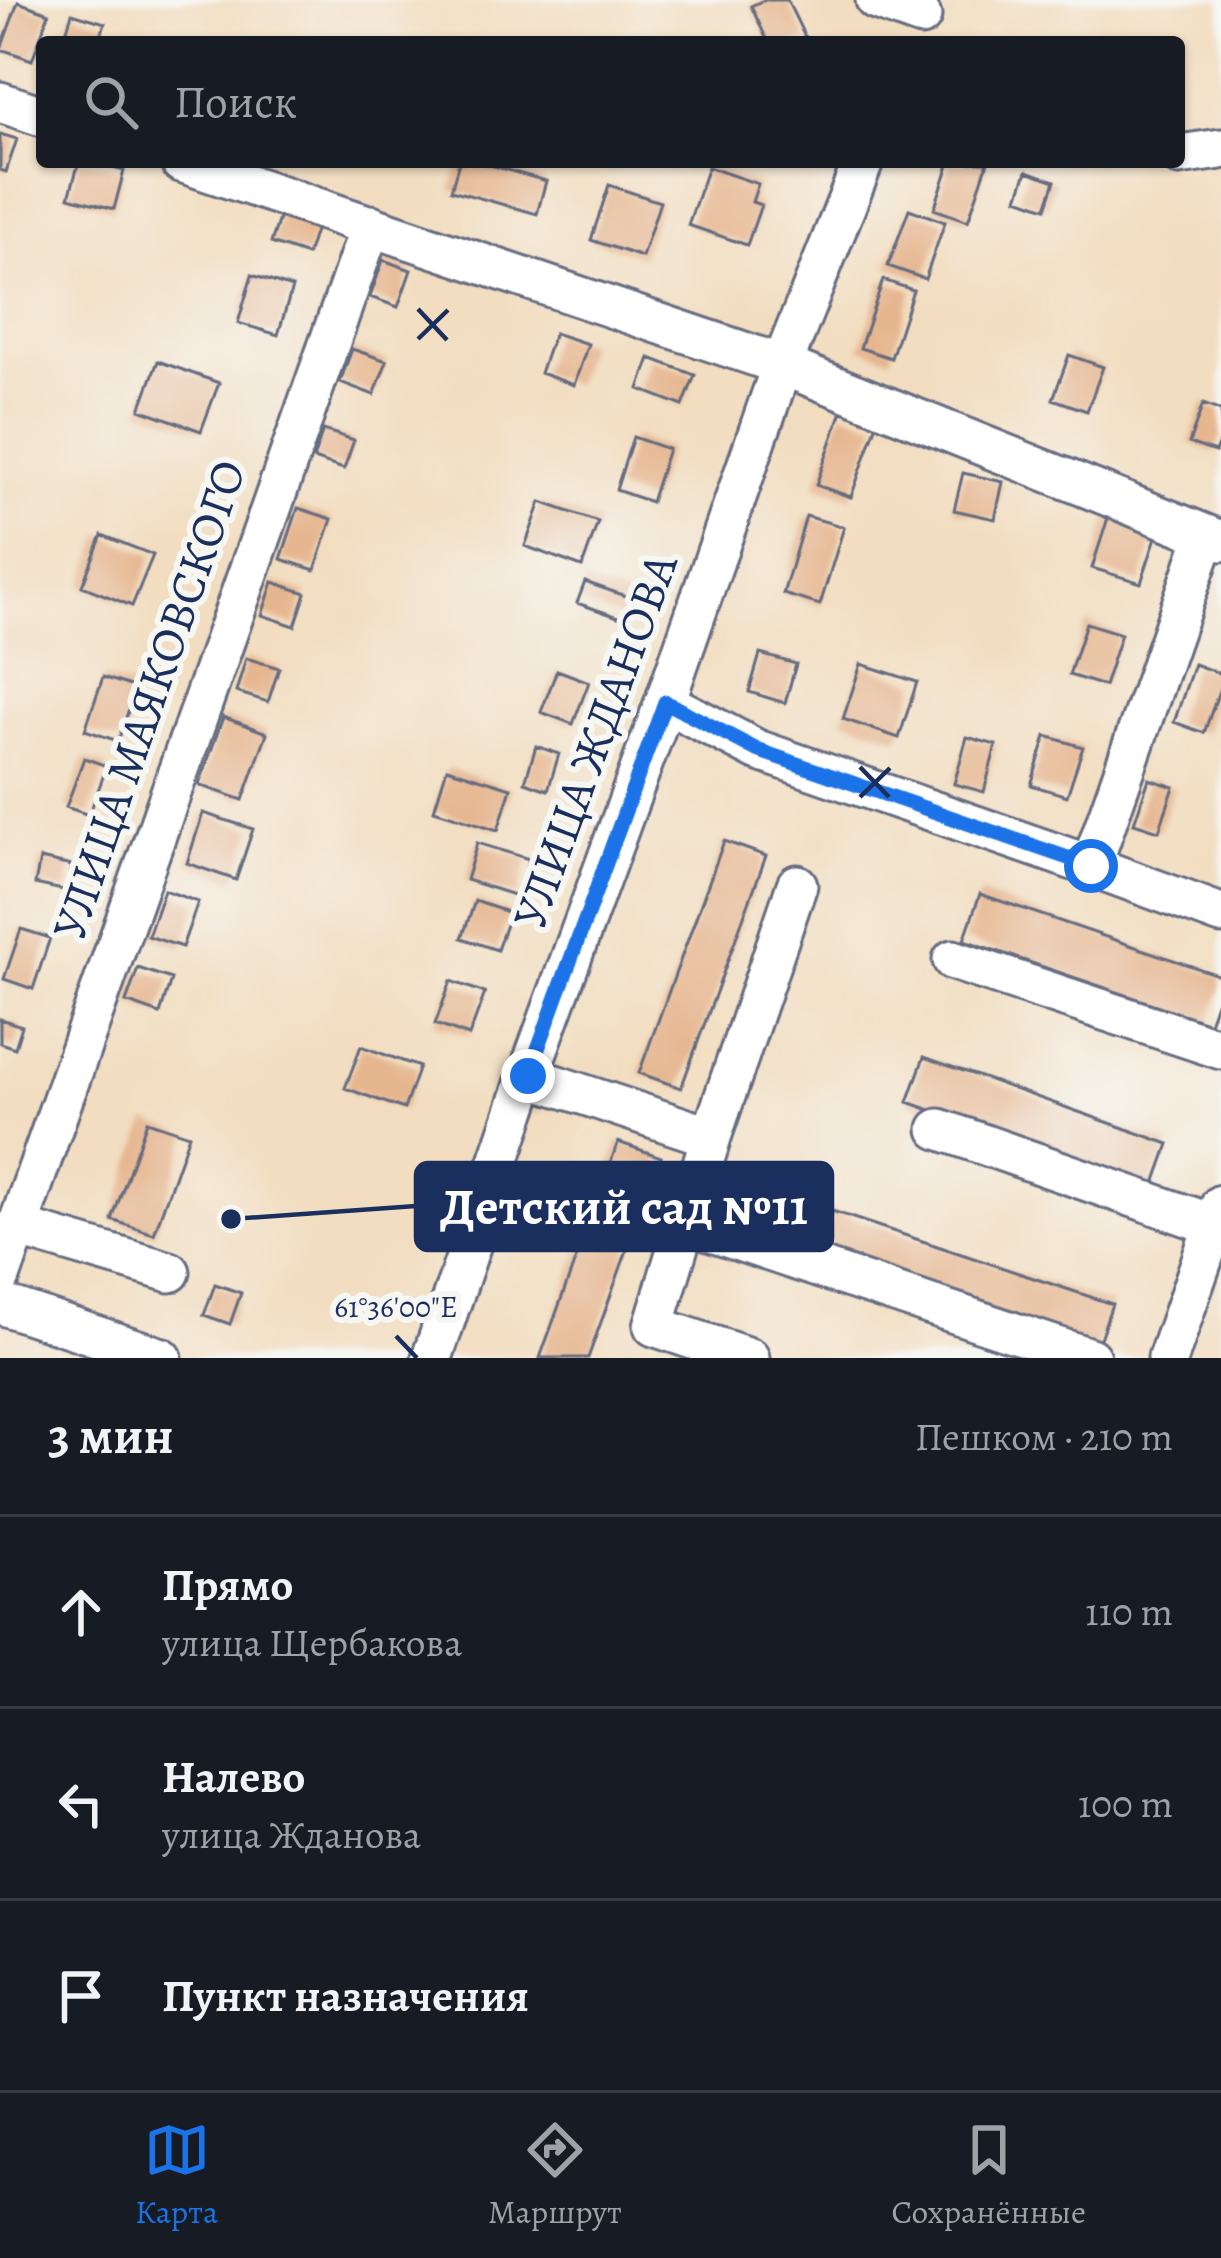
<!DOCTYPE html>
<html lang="ru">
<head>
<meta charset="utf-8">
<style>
	:root { --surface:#171b24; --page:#20242c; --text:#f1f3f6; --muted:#9ea1a6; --line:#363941; --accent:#1a73e8 }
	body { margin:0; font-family:Alegreya,serif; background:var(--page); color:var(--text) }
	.stop { position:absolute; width:36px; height:36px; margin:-27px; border:9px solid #1a73e8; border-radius:50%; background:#fff }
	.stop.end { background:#1a73e8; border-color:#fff; box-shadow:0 3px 12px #0008 }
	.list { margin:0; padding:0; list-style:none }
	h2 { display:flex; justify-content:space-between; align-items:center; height:156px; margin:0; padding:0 48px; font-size:51px }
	h2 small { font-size:39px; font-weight:400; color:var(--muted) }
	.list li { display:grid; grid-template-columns:78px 1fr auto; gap:36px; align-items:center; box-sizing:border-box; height:192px; padding:0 48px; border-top:3px solid var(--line) }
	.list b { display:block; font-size:45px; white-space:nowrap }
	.list p { margin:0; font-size:39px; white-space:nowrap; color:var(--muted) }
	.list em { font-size:39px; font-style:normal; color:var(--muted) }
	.icon { flex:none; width:66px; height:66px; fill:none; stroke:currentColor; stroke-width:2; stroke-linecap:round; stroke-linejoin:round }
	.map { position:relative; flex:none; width:1221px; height:1358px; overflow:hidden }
	.search { position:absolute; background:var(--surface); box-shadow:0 3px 9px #0004; left:36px; right:36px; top:36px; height:132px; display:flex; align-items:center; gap:30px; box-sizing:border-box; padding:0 42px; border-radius:12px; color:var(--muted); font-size:45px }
	.sheet { height:732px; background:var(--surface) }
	nav { display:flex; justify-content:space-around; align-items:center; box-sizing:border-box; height:168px; border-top:3px solid var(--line); background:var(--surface); font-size:33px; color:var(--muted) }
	nav a { display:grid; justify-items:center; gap:6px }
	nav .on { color:var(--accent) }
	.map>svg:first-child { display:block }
	.building { fill:#e6b68f }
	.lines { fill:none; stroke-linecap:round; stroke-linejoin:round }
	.minor-casing { stroke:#666c80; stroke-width:45 }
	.minor { stroke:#fff; stroke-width:39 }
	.route { stroke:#1a73e8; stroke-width:15 }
	.ticks { fill:none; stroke:#1b2f5e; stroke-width:4.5 }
	.labels { text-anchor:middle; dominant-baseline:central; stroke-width:12; stroke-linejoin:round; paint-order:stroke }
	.street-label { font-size:48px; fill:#1b2f5e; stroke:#f6f6f2 }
	.ticks-label { font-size:30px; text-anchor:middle; fill:#1b2f5e; stroke:#f6f6f2; stroke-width:12; stroke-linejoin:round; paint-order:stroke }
	.leader { fill:none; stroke:#1b2f5e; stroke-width:4.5 }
	.callout-dot { fill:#1b2f5e; stroke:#f6f6f2; stroke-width:4.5 }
	.callout { fill:#1b2f5e; stroke:#1b2f5e; stroke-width:4.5 }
	.callout-label { font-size:51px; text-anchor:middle; font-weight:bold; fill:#fff }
</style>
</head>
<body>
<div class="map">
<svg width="1221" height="1358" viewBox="0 0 1221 1358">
	<rect width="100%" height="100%" fill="#f6f6f2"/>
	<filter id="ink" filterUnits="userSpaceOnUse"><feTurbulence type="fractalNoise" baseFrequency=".00833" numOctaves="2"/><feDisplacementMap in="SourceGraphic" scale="24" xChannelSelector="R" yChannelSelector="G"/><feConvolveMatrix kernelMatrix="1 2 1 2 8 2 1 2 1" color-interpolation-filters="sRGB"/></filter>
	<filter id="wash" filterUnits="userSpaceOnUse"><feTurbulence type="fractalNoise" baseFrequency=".004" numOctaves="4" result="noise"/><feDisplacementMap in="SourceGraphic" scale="48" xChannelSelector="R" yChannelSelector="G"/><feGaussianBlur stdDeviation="2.7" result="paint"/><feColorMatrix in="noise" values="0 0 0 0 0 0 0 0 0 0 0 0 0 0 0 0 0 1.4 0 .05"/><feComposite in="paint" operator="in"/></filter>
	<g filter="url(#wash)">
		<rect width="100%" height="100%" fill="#f2ddc0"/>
		<g id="blocks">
			<path class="building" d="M 764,0 L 787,0 L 806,39 L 800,42 L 768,42 L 751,6 Z
				M 18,2 L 49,13 L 32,60 L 1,49 Z
				M 72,13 L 105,23 L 99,42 L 63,42 Z
				M 0,134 L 17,139 L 6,172 L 0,170 Z
				M 79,162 L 92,162 L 124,171 L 114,209 L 69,197 Z
				M 459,162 L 479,162 L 546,181 L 537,214 L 451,190 Z
				M 950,162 L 988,162 L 968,221 L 934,209 Z
				M 708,167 L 758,184 L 752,202 L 761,205 L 747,245 L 688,225 Z
				M 1027,171 L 1055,181 L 1046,208 L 1018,198 Z
				M 609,185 L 660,202 L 642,257 L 591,240 Z
				M 283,206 L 319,218 L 307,255 L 271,243 Z
				M 909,209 L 945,222 L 925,279 L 888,266 Z
				M 383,260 L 411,270 L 398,307 L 370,297 Z
				M 252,275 L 292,288 L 278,335 L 238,323 Z
				M 883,280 L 913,290 L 891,358 L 860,348 Z
				M 554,333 L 588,344 L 574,385 L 540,373 Z
				M 352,349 L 387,361 L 374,395 L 340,382 Z
				M 1069,355 L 1103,367 L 1087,411 L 1053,399 Z
				M 650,358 L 695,375 L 683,406 L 639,389 Z
				M 158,361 L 219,383 L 201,431 L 140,409 Z
				M 1203,404 L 1221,411 L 1221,437 L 1215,452 L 1189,443 Z
				M 842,411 L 877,424 L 851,497 L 816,485 Z
				M 323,430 L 354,440 L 344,469 L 313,459 Z
				M 633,437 L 668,449 L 651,502 L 616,490 Z
				M 963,473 L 1003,482 L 995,519 L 954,510 Z
				M 541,502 L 598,522 L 582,567 L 525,546 Z
				M 298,508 L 332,519 L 315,570 L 281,559 Z
				M 806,516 L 844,527 L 820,605 L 783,594 Z
				M 1108,518 L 1157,534 L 1141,583 L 1092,568 Z
				M 102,535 L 153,555 L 132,606 L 82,586 Z
				M 273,582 L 306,593 L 295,626 L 262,615 Z
				M 585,582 L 634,599 L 627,620 L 577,603 Z
				M 1086,623 L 1121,634 L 1104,686 L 1069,675 Z
				M 760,654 L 796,664 L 785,703 L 749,692 Z
				M 246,658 L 279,668 L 268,702 L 236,692 Z
				M 861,664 L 917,682 L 899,738 L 843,719 Z
				M 1194,664 L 1221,674 L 1221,685 L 1204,733 L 1174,722 Z
				M 557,670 L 589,682 L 573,724 L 541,712 Z
				M 103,677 L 136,688 L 118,741 L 85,730 Z
				M 223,717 L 267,733 L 243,800 L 199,785 Z
				M 1046,736 L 1083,747 L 1067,796 L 1031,785 Z
				M 967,737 L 996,745 L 984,792 L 954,784 Z
				M 536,746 L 559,754 L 548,790 L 525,782 Z
				M 84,758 L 107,766 L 89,815 L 66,807 Z
				M 447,768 L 511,788 L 498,830 L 434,810 Z
				M 1149,779 L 1174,787 L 1159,831 L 1134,823 Z
				M 203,813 L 253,829 L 236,880 L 187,863 Z
				M 724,841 L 766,856 L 681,1088 L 639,1073 Z
				M 477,843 L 529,859 L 517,896 L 466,880 Z
				M 40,859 L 72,866 L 67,891 L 35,884 Z
				M 164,890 L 198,902 L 182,947 L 148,936 Z
				M 980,894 L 1221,976 L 1221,988 L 1209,1023 L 964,940 Z
				M 475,901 L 510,913 L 497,950 L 462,938 Z
				M 21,929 L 50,938 L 33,989 L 4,979 Z
				M 138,968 L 171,979 L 160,1014 L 126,1002 Z
				M 451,981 L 485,993 L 469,1036 L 435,1024 Z
				M 0,1019 L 22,1026 L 15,1048 L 0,1043 Z
				M 361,1046 L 419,1067 L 404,1109 L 345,1088 Z
				M 924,1057 L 1169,1144 L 1153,1189 L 908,1102 Z
				M 147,1121 L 189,1135 L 154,1234 L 112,1220 Z
				M 618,1142 L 661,1157 L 626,1253 L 588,1358 L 540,1358 Z
				M 832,1211 L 1112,1304 L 1096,1350 L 816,1256 Z
				M 215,1284 L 241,1293 L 230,1324 L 204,1315 Z"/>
		</g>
	</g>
	<g filter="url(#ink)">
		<use href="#blocks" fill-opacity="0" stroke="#666c80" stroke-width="3"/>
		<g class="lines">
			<defs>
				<path id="minor" d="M 876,0 L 921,16
					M 0,102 L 42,116
					M 1179,155 L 1221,149
					M 181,162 L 782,365 L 1221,541
					M 665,702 L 757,750 L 1091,866 L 1221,914
					M 1091,866 L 1206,536
					M 953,960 L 1221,1049
					M 528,1076 L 711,1137
					M 939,1129 L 1214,1225
					M 685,1223 L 1090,1358
					M 17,1227 L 170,1272
					M 0,1277 L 371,225
					M 0,1304 L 162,1358
					M 432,1358 L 528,1076 L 665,702 L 782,365 L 863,162
					M 749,1358 L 654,1326 L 711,1137 L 797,885
					M 1168,1358 L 1221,1205"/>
			</defs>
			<use href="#minor" class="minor-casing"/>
			<use href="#minor" class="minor"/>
		</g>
	</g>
	<g class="lines" filter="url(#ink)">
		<path class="route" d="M 528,1076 L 665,702 L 757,750 L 1091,866"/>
	</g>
	<path class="ticks" d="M 418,309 L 447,340M 418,339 L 448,310M 860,767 L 889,797M 860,797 L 890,768M 396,1336 L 417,1358"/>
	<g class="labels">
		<g class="street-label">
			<text transform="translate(149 700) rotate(-71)">УЛИЦА МАЯКОВСКОГО</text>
			<text transform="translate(595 741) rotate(-70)">УЛИЦА ЖДАНОВА</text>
		</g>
	</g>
	<g class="ticks-label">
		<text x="396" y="1317">61°36'00"E</text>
	</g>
	<path class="leader" d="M231 1219L416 1206"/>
	<circle class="callout-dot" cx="231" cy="1219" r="12"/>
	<rect class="callout" x="416" y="1163" width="416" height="87" rx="12"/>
	<g class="callout-label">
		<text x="624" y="1224">Детский сад №11</text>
	</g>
</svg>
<div class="stop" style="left:1091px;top:866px"></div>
<div class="stop end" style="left:528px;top:1076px"></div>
<div class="search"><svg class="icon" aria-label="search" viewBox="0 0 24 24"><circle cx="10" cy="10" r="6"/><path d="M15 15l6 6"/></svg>Поиск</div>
</div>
<section class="sheet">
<h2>3 мин<small>Пешком · 210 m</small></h2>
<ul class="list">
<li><svg class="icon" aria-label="ahead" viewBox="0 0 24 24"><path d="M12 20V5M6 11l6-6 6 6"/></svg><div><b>Прямо</b><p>улица Щербакова</p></div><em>110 m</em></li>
<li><svg class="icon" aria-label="left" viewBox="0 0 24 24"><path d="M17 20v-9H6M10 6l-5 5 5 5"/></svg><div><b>Налево</b><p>улица Жданова</p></div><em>100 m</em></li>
<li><svg class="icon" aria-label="arrive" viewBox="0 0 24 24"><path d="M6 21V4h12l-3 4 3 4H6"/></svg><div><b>Пункт назначения</b></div></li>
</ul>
</section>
<nav>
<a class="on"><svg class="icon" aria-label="map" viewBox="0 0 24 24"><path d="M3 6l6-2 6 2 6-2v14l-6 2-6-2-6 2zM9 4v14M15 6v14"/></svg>Карта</a>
<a><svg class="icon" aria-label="directions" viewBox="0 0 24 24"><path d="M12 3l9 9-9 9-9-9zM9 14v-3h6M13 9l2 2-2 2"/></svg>Маршрут</a>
<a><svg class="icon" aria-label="saved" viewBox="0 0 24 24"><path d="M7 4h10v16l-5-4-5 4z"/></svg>Сохранённые</a>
</nav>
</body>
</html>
